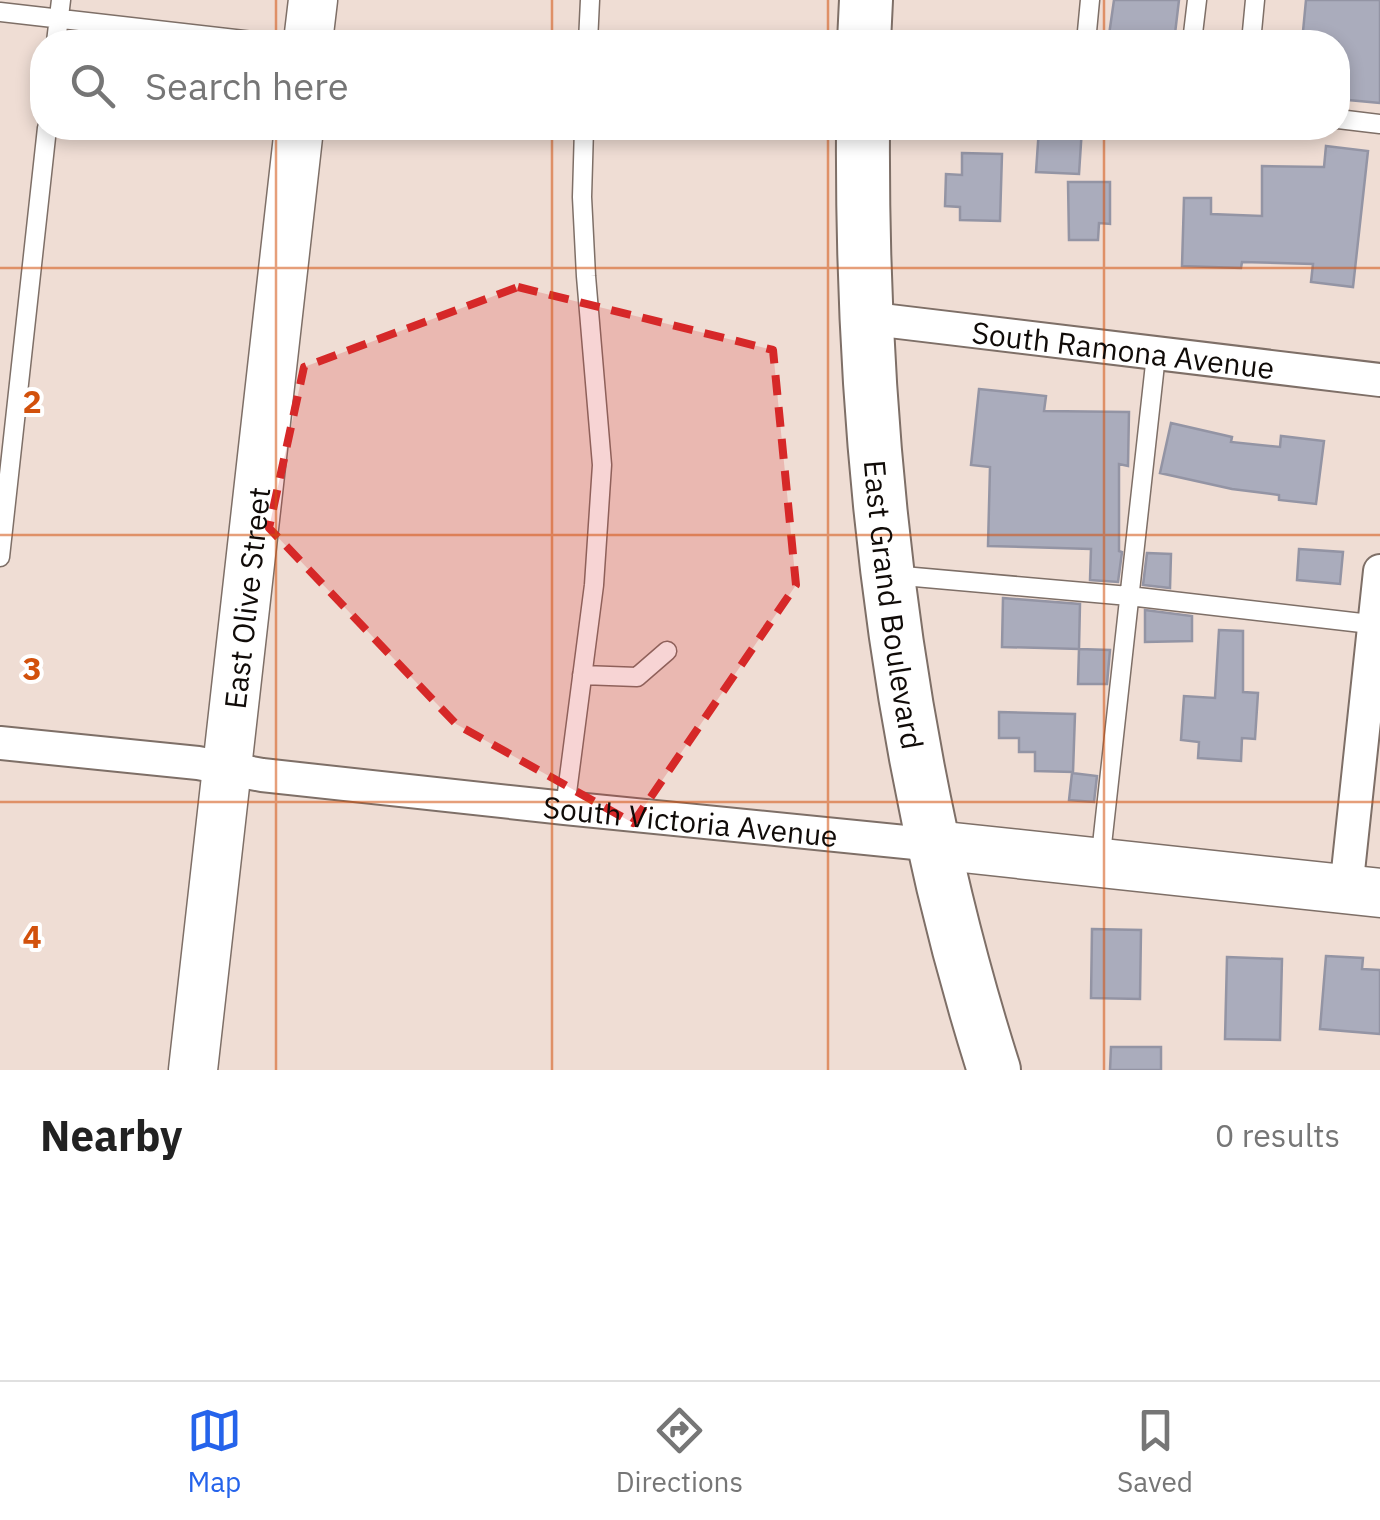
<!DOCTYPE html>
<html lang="en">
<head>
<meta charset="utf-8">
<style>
	:root { --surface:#fff; --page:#f6f6f6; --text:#222; --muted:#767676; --line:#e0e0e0; --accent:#2563eb }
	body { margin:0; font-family:"IBM Plex Sans",sans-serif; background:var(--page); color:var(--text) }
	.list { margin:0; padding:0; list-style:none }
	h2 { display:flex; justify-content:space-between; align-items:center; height:130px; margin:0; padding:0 40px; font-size:42px }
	h2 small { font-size:32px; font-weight:400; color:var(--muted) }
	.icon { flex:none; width:55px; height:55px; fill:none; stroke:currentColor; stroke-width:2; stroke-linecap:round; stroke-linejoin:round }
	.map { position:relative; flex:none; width:1380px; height:1070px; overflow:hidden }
	.search { position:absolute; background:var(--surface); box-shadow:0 5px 15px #0003; left:30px; right:30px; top:30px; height:110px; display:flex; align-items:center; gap:25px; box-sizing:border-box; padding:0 35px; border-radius:40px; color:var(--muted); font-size:38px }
	.sheet { height:310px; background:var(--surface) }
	nav { display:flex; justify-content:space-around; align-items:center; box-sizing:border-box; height:140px; border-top:2px solid var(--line); background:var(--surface); font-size:28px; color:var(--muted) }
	nav a { display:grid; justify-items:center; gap:5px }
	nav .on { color:var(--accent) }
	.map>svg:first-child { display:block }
	.building { fill:#aaacbc; stroke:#9394a4; stroke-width:2.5 }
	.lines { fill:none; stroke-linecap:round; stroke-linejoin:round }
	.lane-casing { stroke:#7e6f67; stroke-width:21 }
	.street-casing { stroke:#7e6f67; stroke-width:36 }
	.secondary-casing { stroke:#7e6f67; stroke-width:51 }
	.primary-casing { stroke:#7e6f67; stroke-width:56 }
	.lane { stroke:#fff; stroke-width:18 }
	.street { stroke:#fff; stroke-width:32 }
	.secondary { stroke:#fff; stroke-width:48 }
	.primary { stroke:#fff; stroke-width:52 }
	.marked { fill:#d62828; fill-opacity:0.2; stroke:#d62828; stroke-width:8; stroke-dasharray:20 12; stroke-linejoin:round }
	.grid { fill:none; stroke:#d2510c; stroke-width:2.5; stroke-opacity:0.55 }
	.labels { text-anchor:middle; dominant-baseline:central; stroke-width:8; stroke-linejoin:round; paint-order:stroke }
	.street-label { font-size:30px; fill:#100b08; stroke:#fff }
	.grid-label { font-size:32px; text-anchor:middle; font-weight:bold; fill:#d2510c; stroke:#fff; stroke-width:8; stroke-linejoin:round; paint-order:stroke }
</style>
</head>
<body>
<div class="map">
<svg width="1380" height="1070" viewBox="0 0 1380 1070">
	<rect width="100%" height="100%" fill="#efddd4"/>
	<path class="building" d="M 1114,0 L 1179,0 L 1174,42 L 1108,42 Z
		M 1306,0 L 1380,0 L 1380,103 L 1338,99 L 1338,42 L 1302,42 Z
		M 1039,128 L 1082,128 L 1079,174 L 1036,172 Z
		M 1326,146 L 1368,151 L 1353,287 L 1311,282 L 1313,264 L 1242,262 L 1241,268 L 1182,266 L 1184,198 L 1211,198 L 1211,214 L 1262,216 L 1262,166 L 1324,167 Z
		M 962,153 L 1002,154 L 1000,221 L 960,220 L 960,207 L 945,206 L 946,174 L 962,175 Z
		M 1068,182 L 1110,182 L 1110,224 L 1099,223 L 1098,240 L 1069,240 Z
		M 979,389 L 1046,396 L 1044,411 L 1129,412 L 1128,466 L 1119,464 L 1119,551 L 1122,552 L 1118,582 L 1090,580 L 1091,549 L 988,546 L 990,467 L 971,465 Z
		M 1171,423 L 1232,437 L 1231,442 L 1280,447 L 1281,436 L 1324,441 L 1316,504 L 1279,500 L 1279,495 L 1232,489 L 1160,473 Z
		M 1299,549 L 1343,552 L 1340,584 L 1297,580 Z
		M 1147,553 L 1171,554 L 1170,588 L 1143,585 Z
		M 1003,598 L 1080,604 L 1079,649 L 1002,647 Z
		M 1145,610 L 1192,616 L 1192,641 L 1145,642 Z
		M 1219,630 L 1243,631 L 1243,692 L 1258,693 L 1255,739 L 1242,738 L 1241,761 L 1198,758 L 1199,742 L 1181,740 L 1184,696 L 1215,698 Z
		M 1079,649 L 1110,650 L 1107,684 L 1078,684 Z
		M 999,712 L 1075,714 L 1073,772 L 1035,771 L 1035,752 L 1019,752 L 1019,738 L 999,738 Z
		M 1072,773 L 1097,776 L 1094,802 L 1069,800 Z
		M 1092,929 L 1141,930 L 1140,999 L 1091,998 Z
		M 1326,956 L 1363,958 L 1362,969 L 1380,970 L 1380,1034 L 1320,1029 Z
		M 1227,957 L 1282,959 L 1280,1040 L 1225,1039 Z
		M 1111,1047 L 1161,1047 L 1161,1070 L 1110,1070 Z"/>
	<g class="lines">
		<defs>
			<path id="lane" d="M 0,12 L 262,42
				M 56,42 L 61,0
				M 588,42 L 590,0
				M 1086,42 L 1090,0
				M 1192,42 L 1197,0
				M 1251,42 L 1255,0
				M 1338,119 L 1380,124
				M 0,557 L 47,128
				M 892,575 L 1129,596 L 1379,625
				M 582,675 L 637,677 L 667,651
				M 565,808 L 594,585 L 602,465 L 586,276 L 582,197 L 584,128
				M 1100,863 L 1156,355"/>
			<g id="street">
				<path id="s1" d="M 865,318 L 1380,380"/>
				<path id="s2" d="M 0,743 L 198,763 L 262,775 L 565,808 L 935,845"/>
				<path d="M 1346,890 L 1380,571"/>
			</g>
			<g id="secondary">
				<path d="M 308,42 L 313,0"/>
				<path d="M 935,845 L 1380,893"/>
				<path id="s3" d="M 193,1070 L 299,128"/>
			</g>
			<g id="primary">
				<path d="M 864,42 L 866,0"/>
				<path id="s4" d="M 863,128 C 861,446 897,765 994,1070"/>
			</g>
		</defs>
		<use href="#lane" class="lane-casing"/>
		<use href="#street" class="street-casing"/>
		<use href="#secondary" class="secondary-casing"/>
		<use href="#primary" class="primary-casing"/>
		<use href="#lane" class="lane"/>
		<use href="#street" class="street"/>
		<use href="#secondary" class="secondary"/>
		<use href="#primary" class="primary"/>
	</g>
	<path class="marked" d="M 518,287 L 773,350 L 796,585 L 633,823 L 456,724 L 269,528 L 304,367 Z"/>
	<path class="grid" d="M 276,0 L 276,42M 552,0 L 552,42M 828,0 L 828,42M 1104,0 L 1104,42M 276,128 L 276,1070M 552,128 L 552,1070M 828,128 L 828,1070M 1104,128 L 1104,1070M 0,268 L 1380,268M 0,535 L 1380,535M 0,802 L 1380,802"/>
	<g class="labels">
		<g class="street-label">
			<text stroke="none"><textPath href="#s1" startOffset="260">South Ramona Avenue</textPath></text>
			<text stroke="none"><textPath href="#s3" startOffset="475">East Olive Street</textPath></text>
			<text stroke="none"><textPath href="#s4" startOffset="478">East Grand Boulevard</textPath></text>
			<text stroke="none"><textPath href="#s2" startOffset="695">South Victoria Avenue</textPath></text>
		</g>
	</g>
	<g class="grid-label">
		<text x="32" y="413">2</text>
		<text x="32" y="680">3</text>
		<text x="32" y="948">4</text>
	</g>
</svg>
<div class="search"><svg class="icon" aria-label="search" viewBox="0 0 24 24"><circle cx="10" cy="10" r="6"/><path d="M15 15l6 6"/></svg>Search here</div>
</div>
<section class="sheet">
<h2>Nearby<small>0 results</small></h2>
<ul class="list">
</ul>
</section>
<nav>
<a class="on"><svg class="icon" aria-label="map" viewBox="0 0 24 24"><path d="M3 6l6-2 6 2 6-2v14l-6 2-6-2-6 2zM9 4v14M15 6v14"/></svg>Map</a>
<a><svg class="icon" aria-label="directions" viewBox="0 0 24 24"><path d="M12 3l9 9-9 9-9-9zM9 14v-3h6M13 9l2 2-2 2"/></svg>Directions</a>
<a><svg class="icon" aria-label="saved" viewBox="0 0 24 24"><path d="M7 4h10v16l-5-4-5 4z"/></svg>Saved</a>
</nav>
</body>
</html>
